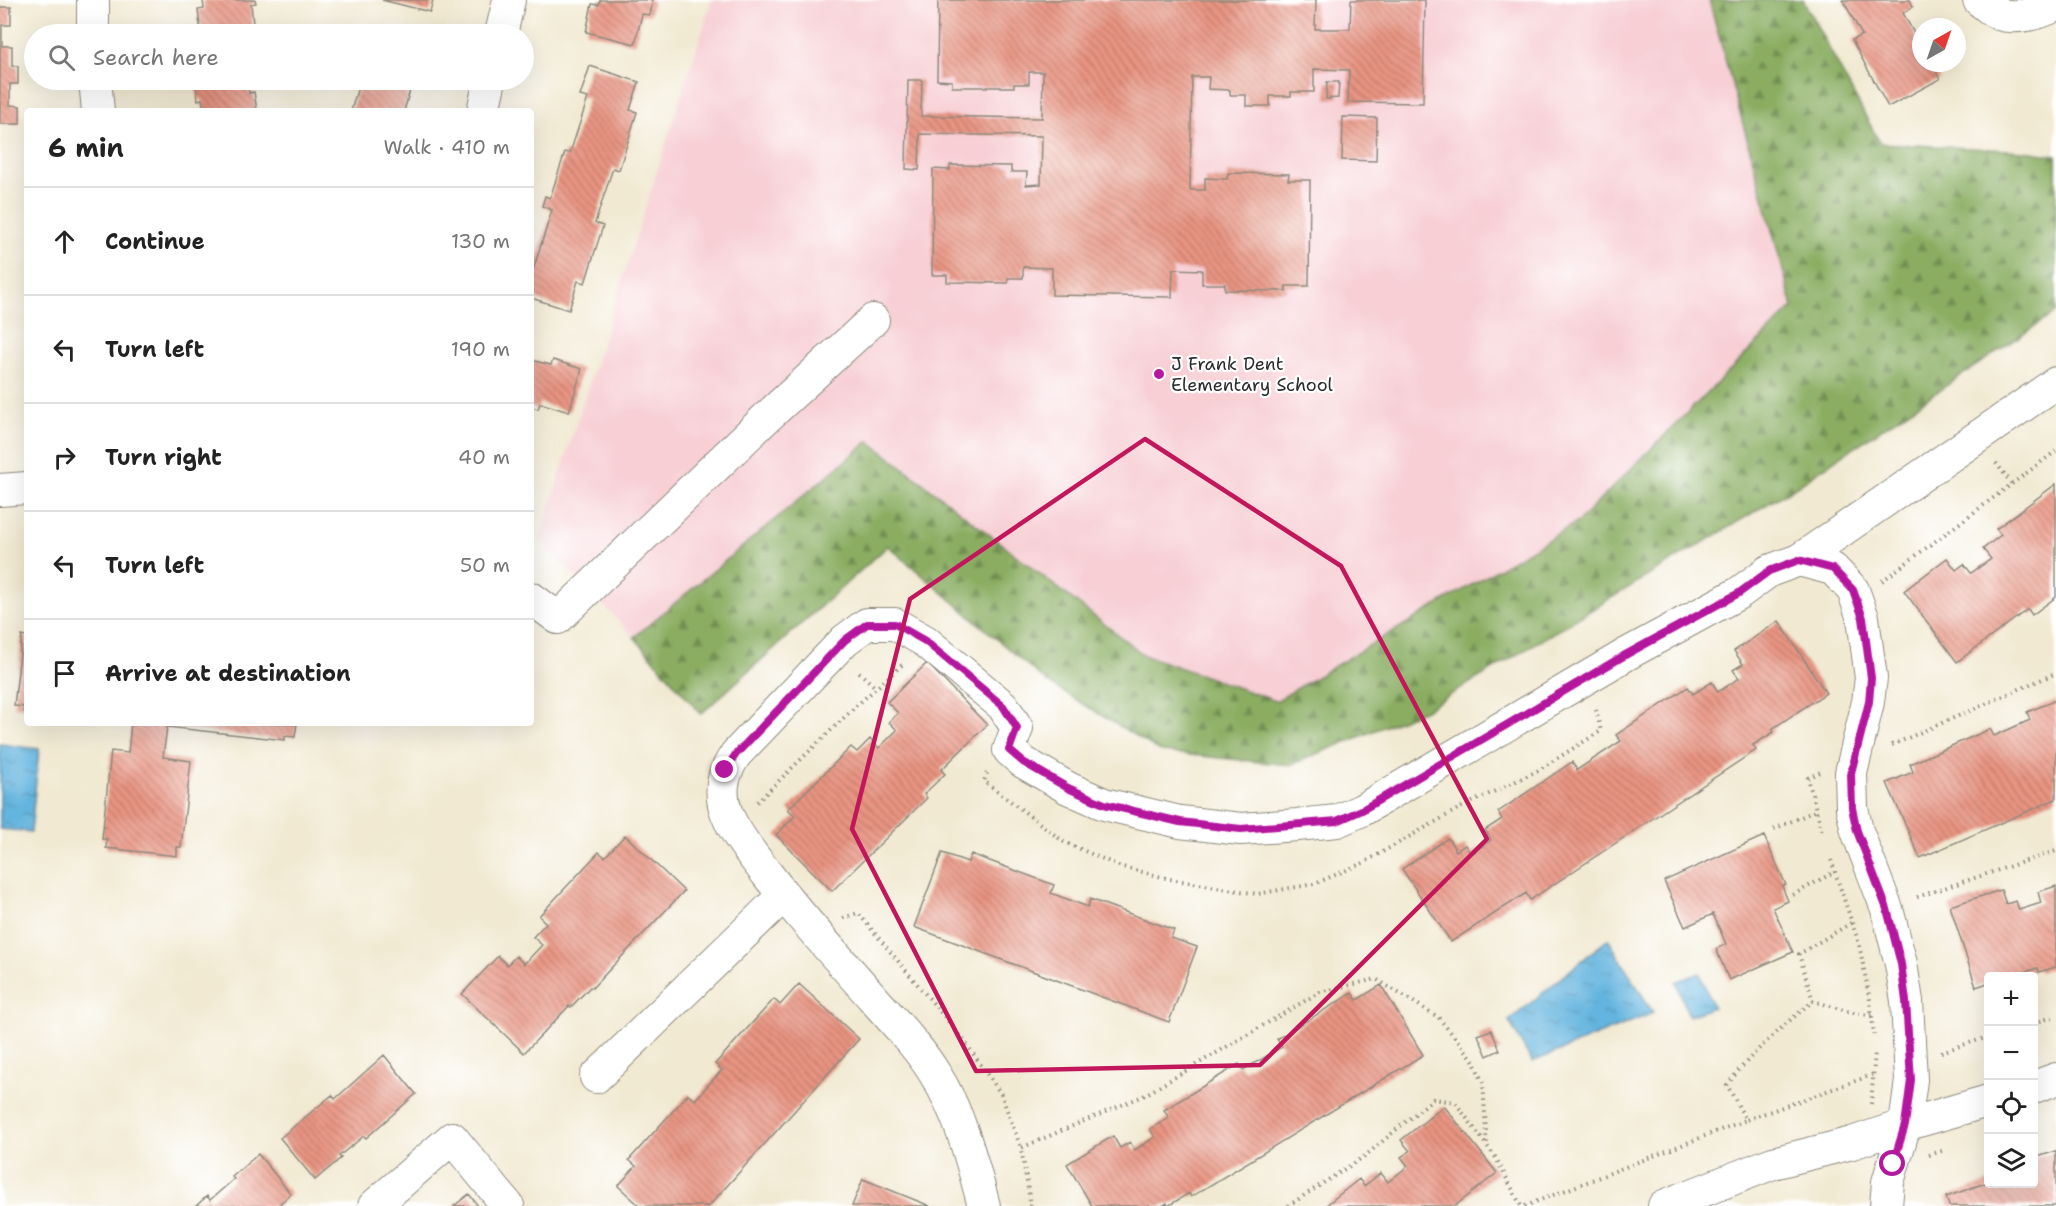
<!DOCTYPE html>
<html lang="en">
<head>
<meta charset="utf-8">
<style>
	:root { --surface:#fff; --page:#f6f6f6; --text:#222; --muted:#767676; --line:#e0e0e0 }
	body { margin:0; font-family:"Shantell Sans",sans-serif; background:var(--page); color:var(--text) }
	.controls { position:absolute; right:18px; bottom:18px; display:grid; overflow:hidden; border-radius:6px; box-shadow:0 6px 24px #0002 }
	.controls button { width:54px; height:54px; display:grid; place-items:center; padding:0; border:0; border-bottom:2px solid var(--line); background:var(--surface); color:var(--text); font:30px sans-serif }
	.compass { position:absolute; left:1912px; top:18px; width:54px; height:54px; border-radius:50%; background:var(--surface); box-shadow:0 6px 24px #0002; rotate:40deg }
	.stop { position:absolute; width:18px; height:18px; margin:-14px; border:4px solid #b5179e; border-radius:50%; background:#fff }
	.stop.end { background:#b5179e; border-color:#fff; box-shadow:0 2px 6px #0008 }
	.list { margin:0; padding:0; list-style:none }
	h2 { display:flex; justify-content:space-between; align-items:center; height:78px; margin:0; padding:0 24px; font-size:26px }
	h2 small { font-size:20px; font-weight:400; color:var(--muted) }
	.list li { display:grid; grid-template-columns:39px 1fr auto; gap:18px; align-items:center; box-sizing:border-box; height:108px; padding:0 24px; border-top:2px solid var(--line) }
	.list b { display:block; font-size:22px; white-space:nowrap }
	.list em { font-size:20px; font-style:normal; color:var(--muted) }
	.icon { flex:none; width:33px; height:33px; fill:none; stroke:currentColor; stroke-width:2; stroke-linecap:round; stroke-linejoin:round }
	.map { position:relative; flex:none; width:2056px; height:1206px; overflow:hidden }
	.search { position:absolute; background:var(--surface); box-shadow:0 6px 24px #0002; left:24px; top:24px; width:510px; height:66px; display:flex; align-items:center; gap:15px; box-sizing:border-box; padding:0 21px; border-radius:33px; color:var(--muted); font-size:22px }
	.panel { position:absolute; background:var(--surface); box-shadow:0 6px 24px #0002; left:24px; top:108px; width:510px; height:618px; border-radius:6px }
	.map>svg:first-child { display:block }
	.built { fill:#f7cfd4 }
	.forest { fill:url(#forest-firs); stroke:#5a6c46; stroke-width:1.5 }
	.water { fill:url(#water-ripples); stroke:#477084; stroke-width:1.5 }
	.building { fill:url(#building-back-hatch) }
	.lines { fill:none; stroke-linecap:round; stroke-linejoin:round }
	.minor-casing { stroke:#8e8a7e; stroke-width:34 }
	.path { stroke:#8e8a7e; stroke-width:4; stroke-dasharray:1.5 4.5; stroke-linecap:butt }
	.minor { stroke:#fff; stroke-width:32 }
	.route { stroke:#b5179e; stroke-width:8 }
	.marked { fill:none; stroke:#c2185b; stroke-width:4.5; stroke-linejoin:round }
	.poi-dot { fill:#b5179e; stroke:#fff; stroke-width:2 }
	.labels { text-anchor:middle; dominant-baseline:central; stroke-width:4.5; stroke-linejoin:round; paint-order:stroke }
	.poi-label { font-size:18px; fill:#2b2b2b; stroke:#fff; text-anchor:start }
</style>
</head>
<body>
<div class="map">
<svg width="2056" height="1206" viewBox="0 0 2056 1206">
	<defs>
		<pattern id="forest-firs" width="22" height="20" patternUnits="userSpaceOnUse" patternTransform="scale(1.5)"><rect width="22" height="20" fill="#8aad62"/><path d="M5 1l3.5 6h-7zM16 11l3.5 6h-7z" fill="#718d51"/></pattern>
		<pattern id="water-ripples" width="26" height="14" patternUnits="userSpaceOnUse" patternTransform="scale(1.5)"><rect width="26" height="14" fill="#63b4de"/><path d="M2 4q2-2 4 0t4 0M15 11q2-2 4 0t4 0" fill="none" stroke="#5293b4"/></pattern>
		<pattern id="building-back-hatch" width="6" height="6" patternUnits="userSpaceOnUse" patternTransform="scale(1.5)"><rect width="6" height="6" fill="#e99482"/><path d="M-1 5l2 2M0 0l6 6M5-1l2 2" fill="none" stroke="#bd796b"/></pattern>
	</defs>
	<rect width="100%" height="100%" fill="#fff"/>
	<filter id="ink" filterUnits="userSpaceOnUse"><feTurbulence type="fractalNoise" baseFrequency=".0167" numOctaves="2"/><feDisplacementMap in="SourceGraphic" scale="12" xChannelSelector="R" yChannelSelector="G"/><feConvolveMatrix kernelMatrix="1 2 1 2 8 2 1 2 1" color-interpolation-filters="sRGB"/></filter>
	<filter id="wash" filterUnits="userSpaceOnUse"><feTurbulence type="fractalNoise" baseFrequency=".008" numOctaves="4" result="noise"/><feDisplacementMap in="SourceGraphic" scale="24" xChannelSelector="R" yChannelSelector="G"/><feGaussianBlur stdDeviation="1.35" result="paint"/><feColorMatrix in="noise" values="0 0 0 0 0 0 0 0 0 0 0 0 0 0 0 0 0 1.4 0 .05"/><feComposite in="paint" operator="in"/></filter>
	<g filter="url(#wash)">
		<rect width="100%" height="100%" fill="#f1e9d1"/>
		<path class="built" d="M 712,0 L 1709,0 L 1793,307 L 1579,521 L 1276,701 L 1144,656 L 869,441 L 634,637 L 539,540 Z"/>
		<path class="forest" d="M 1709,0 L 1803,0 L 1880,143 L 2025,151 L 2056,156 L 2056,312 L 1789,491 L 1425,710 L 1290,765 L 1162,752 L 1048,683 L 888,546 L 701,714 L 634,637 L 869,441 L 1144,655 L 1276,701 L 1579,521 L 1793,307 Z"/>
		<path class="water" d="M 0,744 L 39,749 L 31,832 L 0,829 Z
			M 1608,939 L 1653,1013 L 1532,1062 L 1509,1021 Z
			M 1700,973 L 1713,1007 L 1689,1016 L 1676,982 Z"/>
		<g id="blocks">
			<path class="building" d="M 203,0 L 255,0 L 256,3 L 251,4 L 254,33 L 201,34 L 198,10 L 204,9 Z
				M 382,0 L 433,0 L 430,12 Z
				M 600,0 L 653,0 L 650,15 L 642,14 L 635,44 L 586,32 L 592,4 L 599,5 Z
				M 938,0 L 1316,0 L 1315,29 L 1350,29 L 1351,0 L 1425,0 L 1423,103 L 1348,102 L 1349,70 L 1314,69 L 1314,92 L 1291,92 L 1291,96 L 1270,96 L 1270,106 L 1246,106 L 1246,95 L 1230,95 L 1230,90 L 1208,89 L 1209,77 L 1192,77 L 1190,190 L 1205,190 L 1205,178 L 1227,179 L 1228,173 L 1289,174 L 1288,180 L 1310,180 L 1309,286 L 1286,286 L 1286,291 L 1225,290 L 1225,284 L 1202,284 L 1202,270 L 1173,269 L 1172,297 L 1052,295 L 1052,268 L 1023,267 L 1023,278 L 1008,278 L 1008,283 L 947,282 L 947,275 L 932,275 L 933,169 L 950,170 L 950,165 L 1011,166 L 1011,172 L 1027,172 L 1026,185 L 1041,184 L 1042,136 L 920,134 L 919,170 L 906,169 L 908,80 L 922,80 L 921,116 L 1042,118 L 1043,72 L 1029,72 L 1029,84 L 1014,84 L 1014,87 L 952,87 L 952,81 L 937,80 Z
				M 1843,0 L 1910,0 L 1913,7 L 1903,13 L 1916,37 L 1921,34 L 1921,63 L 1931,63 L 1940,79 L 1888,107 L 1852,40 L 1862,35 Z
				M 0,7 L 11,7 L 11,25 L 2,25 L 2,46 L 12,46 L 12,66 L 18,66 L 18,84 L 10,84 L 10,105 L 20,106 L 20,124 L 0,124 Z
				M 590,66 L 639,82 L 630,110 L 637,112 L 619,170 L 613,168 L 595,223 L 603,226 L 585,283 L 578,281 L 569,310 L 531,298 L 531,266 L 534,267 L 552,210 L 542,206 L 545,196 L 550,198 L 565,152 L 570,153 L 588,98 L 580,96 Z
				M 195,80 L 247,80 L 249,93 L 254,92 L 257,111 L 204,111 L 202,99 L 198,100 Z
				M 360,80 L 413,80 L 404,111 L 351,111 Z
				M 1327,82 L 1339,82 L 1338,98 L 1326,99 Z
				M 1343,117 L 1377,118 L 1376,161 L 1342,160 Z
				M 531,360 L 551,365 L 553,360 L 582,369 L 569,412 L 540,403 L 538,409 L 531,407 Z
				M 2056,484 L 2056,597 L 2032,615 L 2028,609 L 1957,662 L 1904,591 L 1947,558 L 1956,570 L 1964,564 L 1971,573 L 1991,559 L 1983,549 L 2001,535 L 1996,529 Z
				M 1779,621 L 1826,693 L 1772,729 L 1774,732 L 1753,745 L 1756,750 L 1646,823 L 1530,900 L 1526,893 L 1451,942 L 1402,869 L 1448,838 L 1456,851 L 1465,845 L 1471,854 L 1491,840 L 1485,830 L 1502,819 L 1498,812 L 1572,762 L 1577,770 L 1621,741 L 1616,735 L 1688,687 L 1693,694 L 1712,682 L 1718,692 L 1739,678 L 1733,670 L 1743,664 L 1734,651 Z
				M 22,636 L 27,637 L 27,712 L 24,711 L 25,707 L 14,706 Z
				M 927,663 L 987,725 L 941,770 L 945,774 L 924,794 L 927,798 L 832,891 L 776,835 L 795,816 L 788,809 L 851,747 L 857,752 L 870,739 L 879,748 L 897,730 L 889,722 L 898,713 L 887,702 Z
				M 2056,700 L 2056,799 L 1920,858 L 1887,783 L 1913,772 L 1910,764 L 1990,729 L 1994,736 L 2030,720 L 2027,712 Z
				M 131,723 L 297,723 L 295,737 L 285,736 L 285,740 L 167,727 L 163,757 L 191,761 L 181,847 L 177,847 L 177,856 L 106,848 L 107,839 L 102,839 L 111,751 L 128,753 Z
				M 625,835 L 684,891 L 592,988 L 590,987 L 571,1007 L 569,1006 L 524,1053 L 462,994 L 498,956 L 507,965 L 516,956 L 524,964 L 542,945 L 533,937 L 546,923 L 539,916 L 599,852 L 605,857 Z
				M 1764,836 L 1786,885 L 1782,886 L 1788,901 L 1773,908 L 1793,952 L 1729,980 L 1716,949 L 1726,944 L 1713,914 L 1685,927 L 1664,881 Z
				M 942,853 L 968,862 L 971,854 L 1054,885 L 1051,893 L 1088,907 L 1090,899 L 1174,930 L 1171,938 L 1197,947 L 1169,1022 L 914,927 Z
				M 2056,886 L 2056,967 L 2039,972 L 2038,968 L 2010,976 L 1988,976 L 1988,983 L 1976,987 L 1950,906 L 2001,890 L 2006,904 L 2016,901 L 2019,910 L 2041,903 L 2038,892 Z
				M 799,984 L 859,1039 L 709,1206 L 640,1206 L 618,1186 L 636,1166 L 629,1160 L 688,1094 L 695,1100 L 710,1083 L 722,1070 L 715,1064 L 774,999 L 780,1005 Z
				M 1381,985 L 1423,1055 L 1191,1197 L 1189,1193 L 1168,1206 L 1167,1203 L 1162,1206 L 1092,1206 L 1067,1164 L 1113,1136 L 1120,1148 L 1130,1142 L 1135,1150 L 1155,1137 L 1150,1129 L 1169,1118 L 1164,1110 L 1239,1064 L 1243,1070 L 1282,1047 L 1277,1039 L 1352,993 L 1357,1000 Z
				M 1491,1030 L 1500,1050 L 1487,1056 L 1478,1035 Z
				M 384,1055 L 416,1094 L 366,1138 L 364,1136 L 339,1156 L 341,1158 L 315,1180 L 280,1138 L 332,1095 L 335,1099 Z
				M 1444,1106 L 1497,1173 L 1455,1206 L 1325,1206 L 1359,1179 L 1364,1186 L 1381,1173 L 1388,1182 L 1408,1166 L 1401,1157 L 1410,1151 L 1401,1140 Z
				M 2056,1151 L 2056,1206 L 1949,1206 L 1946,1197 L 1988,1182 L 2034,1184 L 2034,1158 Z
				M 258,1154 L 291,1194 L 277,1206 L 196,1206 L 207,1196 L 210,1200 L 234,1179 L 232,1177 Z
				M 863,1179 L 930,1206 L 852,1206 Z
				M 469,1194 L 478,1206 L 454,1206 Z"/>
		</g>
	</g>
	<g filter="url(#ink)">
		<use href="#blocks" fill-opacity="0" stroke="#8e8a7e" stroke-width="1.5"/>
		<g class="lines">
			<defs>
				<path id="minor" d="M 93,0 L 93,34
					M 1979,0 C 1985,4 1992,12 1999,14 C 2016,20 2041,13 2056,5
					M 501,34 L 509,0
					M 95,80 L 98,111
					M 483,111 L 490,80
					M 0,490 L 27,488
					M 1799,560 L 2056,383
					M 531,598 L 558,618 L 765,419 L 873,320
					M 596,1077 L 784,895
					M 2034,1087 L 2056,1079
					M 374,1206 L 452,1138 L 508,1206
					M 984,1206 C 972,1161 960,1113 935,1074 C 918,1046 895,1023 874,999 C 838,958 801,918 767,874 C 754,857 735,834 727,814 C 718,791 723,773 736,754 L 845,640 L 867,624 L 895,624 L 925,641 L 1003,706 L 1017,728 L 1009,750 L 1023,762 L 1068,788 L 1104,804 L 1180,822 L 1241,829 L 1297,825 L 1337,821 L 1362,810 L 1627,654 L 1739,593 L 1769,571 L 1799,560 L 1833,569 L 1853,590 L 1863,618 L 1871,678 L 1868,702 L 1851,773 L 1852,808 L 1857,831 L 1887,909 L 1901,964 L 1907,1001 L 1911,1080 L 1905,1125 L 1888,1182 L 1886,1206
					M 1664,1206 L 1773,1163 L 1852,1143 L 1905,1125 L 1988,1101"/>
			</defs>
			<use href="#minor" class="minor-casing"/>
			<path class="path" d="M 1996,463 L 2012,484
				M 1882,581 L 2056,451
				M 859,672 L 876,688
				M 1892,745 L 2056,673
				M 1820,772 L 1808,778 L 1822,833
				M 987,773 L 984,781 L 1064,842 L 1119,866 L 1170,879 L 1257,894 L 1314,884 L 1363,863 L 1460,808 L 1537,771 L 1601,731 L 1596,710
				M 757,802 L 857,705 L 902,665
				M 1774,829 L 1815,811
				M 1831,860 L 1859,944 L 1870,1000 L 1874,1035
				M 1793,895 L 1834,872
				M 1917,897 L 2056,851
				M 843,918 L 858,913 L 963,1039 L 1001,1094 L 1021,1148
				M 1813,1001 L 1799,954 L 1851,923
				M 1872,1015 L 1857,1014 L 1813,1001 C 1782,1027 1751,1053 1727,1085 L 1746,1120 L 1872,1075
				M 2034,1023 L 2056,1016
				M 1941,1052 L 1988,1037
				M 1871,1104 L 1875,1052
				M 1929,1155 L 1945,1150
				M 1031,1206 L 1021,1148 L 1143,1096 L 1320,992 L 1376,979 L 1438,1017 L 1472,1058 L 1483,1083 L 1487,1146
				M 1288,1206 L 1365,1156 L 1433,1099 L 1455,1102 L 1496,1158 L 1521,1206
				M 1525,1206 L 1746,1120"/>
			<use href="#minor" class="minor"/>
		</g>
	</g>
	<g class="lines" filter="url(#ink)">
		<path class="route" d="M 725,770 L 736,754 L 845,640 L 867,624 L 895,624 L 925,641 L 1003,706 L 1017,728 L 1009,750 L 1023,762 L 1068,788 L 1104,804 L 1180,822 L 1241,829 L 1337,821 L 1362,810 L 1627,654 L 1739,593 L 1769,571 L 1799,560 L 1833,569 L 1853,590 L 1863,618 L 1871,678 L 1869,702 L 1851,773 L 1852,808 L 1857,831 L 1887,909 L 1901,964 L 1906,1001 L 1911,1080 L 1905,1125 L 1893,1164"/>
	</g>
	<path class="marked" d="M 1145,439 L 1341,566 L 1487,839 L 1260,1065 L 976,1071 L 852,829 L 910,599 Z"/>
	<circle class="poi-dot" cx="1159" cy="374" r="6"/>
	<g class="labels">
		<g class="poi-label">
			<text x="1171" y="364">J Frank Dent<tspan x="1171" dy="21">Elementary School</tspan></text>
		</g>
	</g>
</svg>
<div class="controls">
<button>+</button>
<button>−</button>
<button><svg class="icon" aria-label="locate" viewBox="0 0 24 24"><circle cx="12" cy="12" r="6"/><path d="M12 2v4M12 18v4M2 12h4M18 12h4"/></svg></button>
<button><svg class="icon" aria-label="layers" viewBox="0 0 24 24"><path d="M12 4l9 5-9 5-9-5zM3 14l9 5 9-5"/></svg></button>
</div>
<svg class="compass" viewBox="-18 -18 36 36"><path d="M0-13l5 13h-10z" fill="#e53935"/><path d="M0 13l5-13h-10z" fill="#767676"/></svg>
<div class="stop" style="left:1893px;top:1164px"></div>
<div class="stop end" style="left:725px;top:770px"></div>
<div class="search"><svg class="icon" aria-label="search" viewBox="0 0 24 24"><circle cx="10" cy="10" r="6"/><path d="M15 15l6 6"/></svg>Search here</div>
<section class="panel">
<h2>6 min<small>Walk · 410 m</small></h2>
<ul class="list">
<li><svg class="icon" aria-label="ahead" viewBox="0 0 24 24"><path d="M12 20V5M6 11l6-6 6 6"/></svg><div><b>Continue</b></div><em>130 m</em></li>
<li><svg class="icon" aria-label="left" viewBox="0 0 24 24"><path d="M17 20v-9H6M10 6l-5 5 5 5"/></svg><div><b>Turn left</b></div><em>190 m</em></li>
<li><svg class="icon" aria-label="right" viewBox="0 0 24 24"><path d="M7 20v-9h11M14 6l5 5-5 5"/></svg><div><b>Turn right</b></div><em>40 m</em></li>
<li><svg class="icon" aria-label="left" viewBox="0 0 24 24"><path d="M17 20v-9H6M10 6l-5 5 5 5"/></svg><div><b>Turn left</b></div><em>50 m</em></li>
<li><svg class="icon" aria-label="arrive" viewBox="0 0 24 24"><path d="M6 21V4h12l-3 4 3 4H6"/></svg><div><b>Arrive at destination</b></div></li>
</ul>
</section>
</div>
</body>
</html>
